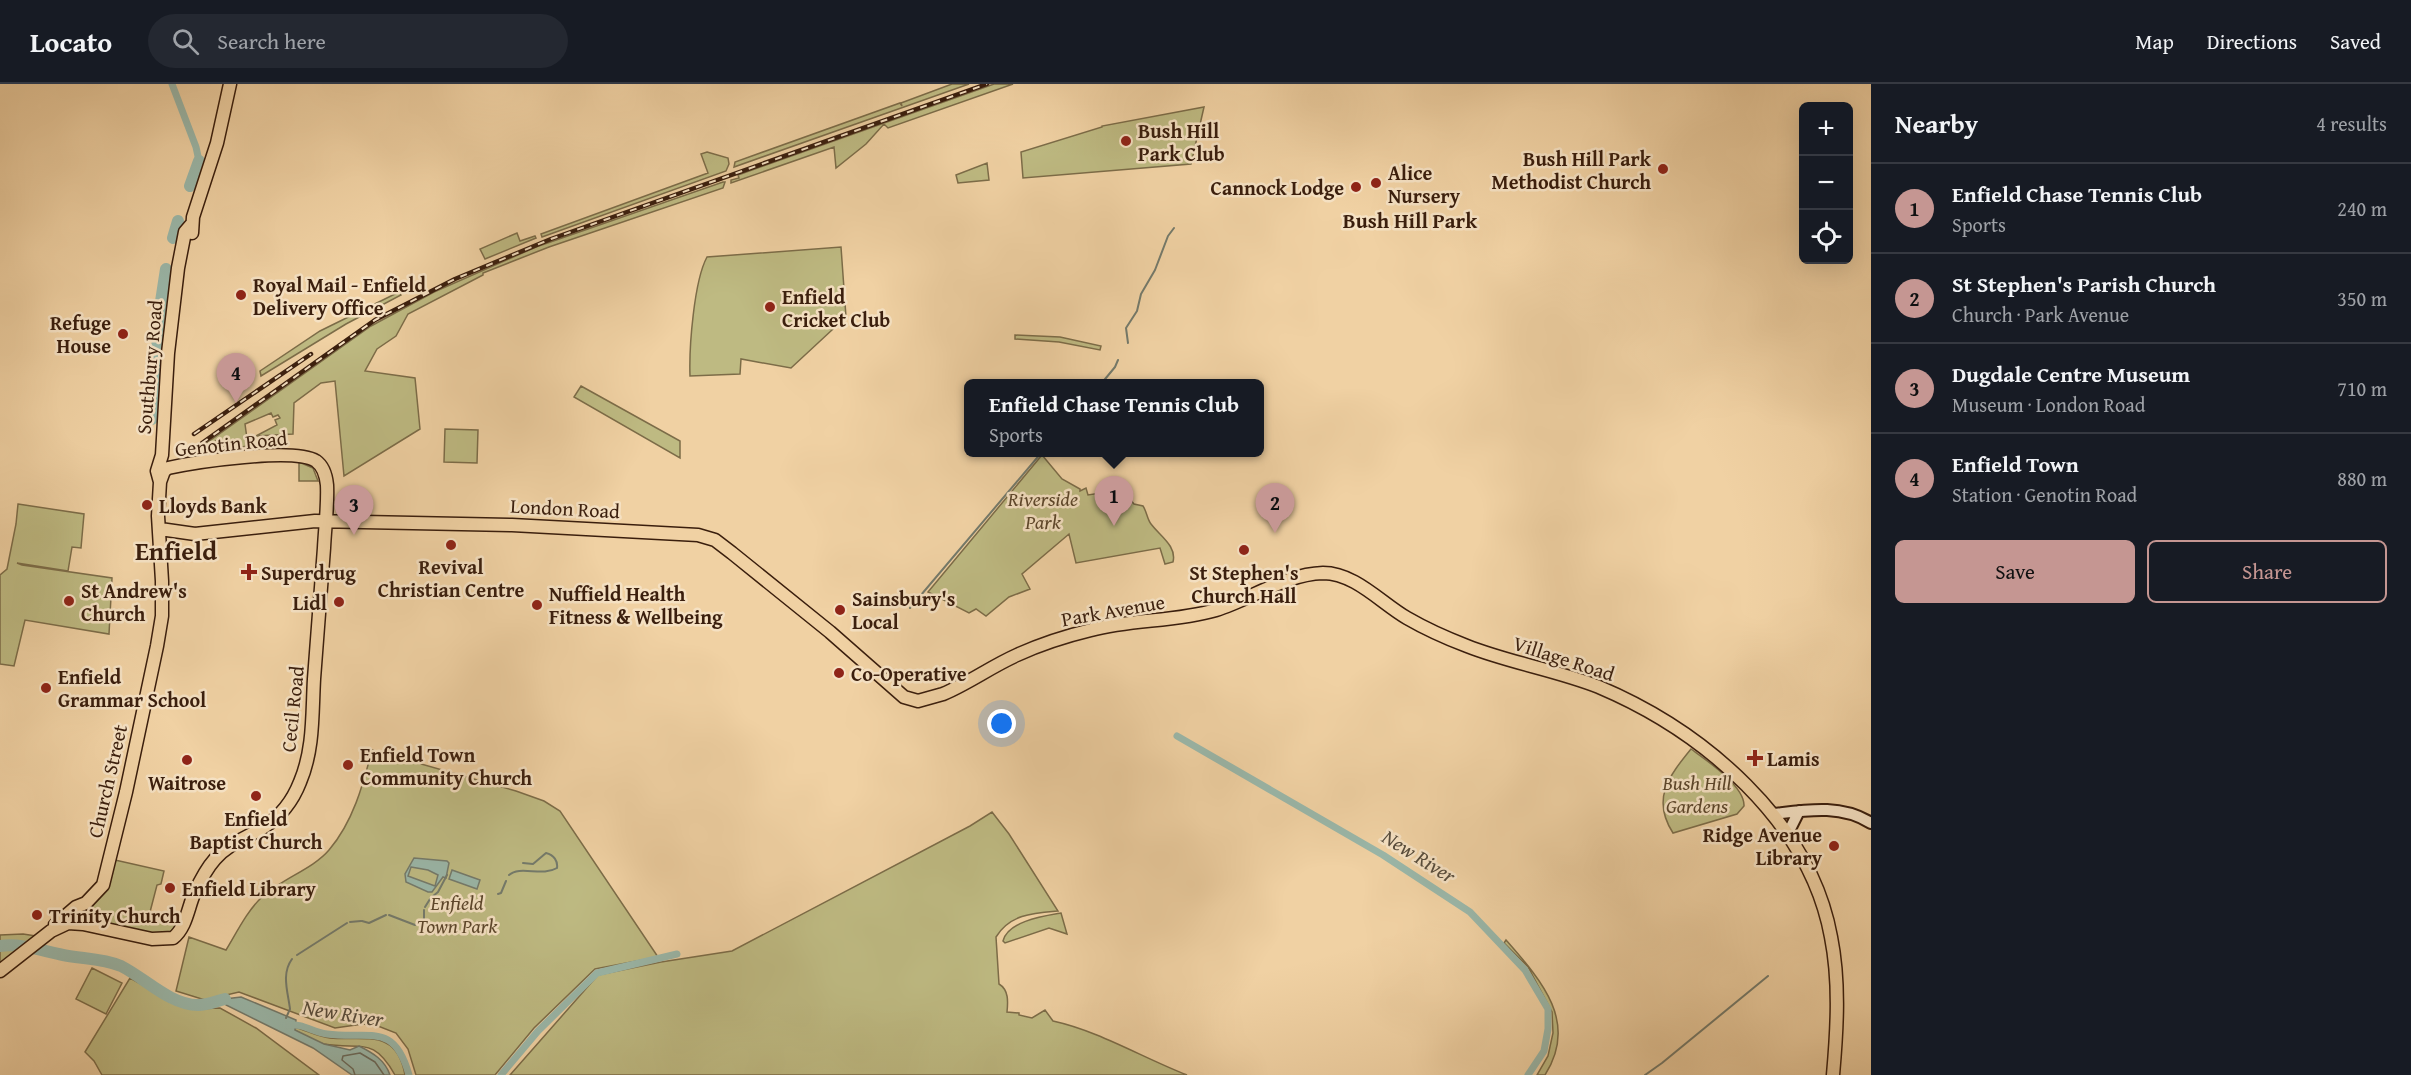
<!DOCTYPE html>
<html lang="en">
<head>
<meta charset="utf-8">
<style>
	:root { --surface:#171b24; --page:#242831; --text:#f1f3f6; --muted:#9ea1a6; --line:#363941; --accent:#c59692 }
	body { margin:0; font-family:"Gentium Book Plus",serif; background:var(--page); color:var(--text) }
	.controls { position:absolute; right:18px; top:18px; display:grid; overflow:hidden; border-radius:9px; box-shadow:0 6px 24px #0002 }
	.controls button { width:54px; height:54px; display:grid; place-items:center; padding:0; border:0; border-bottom:2px solid var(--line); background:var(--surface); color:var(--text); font:30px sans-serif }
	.you { position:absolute; left:1002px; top:640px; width:21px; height:21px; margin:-15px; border:4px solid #fff; border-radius:50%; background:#1a73e8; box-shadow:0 0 0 9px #1a73e833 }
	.badge { display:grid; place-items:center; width:39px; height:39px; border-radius:50%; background:var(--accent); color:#111; font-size:20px; font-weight:700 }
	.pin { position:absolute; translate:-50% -50px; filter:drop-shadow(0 2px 3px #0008) }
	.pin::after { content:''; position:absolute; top:32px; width:21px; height:18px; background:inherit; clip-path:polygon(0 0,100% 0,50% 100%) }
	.popup { position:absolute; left:964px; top:295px; width:300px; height:78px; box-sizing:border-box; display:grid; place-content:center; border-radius:9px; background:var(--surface); filter:drop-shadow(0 2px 4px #0005); font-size:20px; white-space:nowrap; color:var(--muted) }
	.popup b { font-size:22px; color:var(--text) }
	.popup::after { content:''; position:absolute; left:50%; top:100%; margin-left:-12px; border:12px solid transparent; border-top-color:var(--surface) }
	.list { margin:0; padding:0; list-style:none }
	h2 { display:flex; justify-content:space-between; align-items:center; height:78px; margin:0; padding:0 24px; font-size:26px }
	h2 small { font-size:20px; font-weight:400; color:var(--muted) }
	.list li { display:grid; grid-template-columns:39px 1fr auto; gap:18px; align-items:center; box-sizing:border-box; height:90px; padding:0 24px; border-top:2px solid var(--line) }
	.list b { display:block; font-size:22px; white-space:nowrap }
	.list p { margin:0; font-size:20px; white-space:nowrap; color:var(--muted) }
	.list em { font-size:20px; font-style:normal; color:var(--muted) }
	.actions { display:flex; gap:12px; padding:18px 24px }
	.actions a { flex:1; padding:14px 0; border:2px solid var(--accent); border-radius:9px; text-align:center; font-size:21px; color:var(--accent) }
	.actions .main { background:var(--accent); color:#111 }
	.icon { flex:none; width:33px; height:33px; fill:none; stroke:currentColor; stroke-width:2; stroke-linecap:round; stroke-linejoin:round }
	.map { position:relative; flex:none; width:1871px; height:991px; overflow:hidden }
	header { display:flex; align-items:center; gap:36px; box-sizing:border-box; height:84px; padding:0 30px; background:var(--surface); border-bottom:2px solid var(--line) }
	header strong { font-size:28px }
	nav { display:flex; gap:33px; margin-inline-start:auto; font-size:21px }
	.search { width:420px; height:54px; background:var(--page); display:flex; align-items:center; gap:15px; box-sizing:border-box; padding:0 21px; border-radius:33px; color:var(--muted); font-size:22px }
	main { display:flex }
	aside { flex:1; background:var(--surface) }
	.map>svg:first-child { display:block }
	.green { fill:#beba82; stroke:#7c6c48; stroke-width:1.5 }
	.water { fill:#9ab7a9; stroke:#747a6b; stroke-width:1.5; fill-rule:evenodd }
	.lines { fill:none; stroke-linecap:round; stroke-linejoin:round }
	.shore { stroke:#6a6a5b; stroke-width:1.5 }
	.stream { stroke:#747a6b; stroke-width:2 }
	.canal { stroke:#9ab7a9; stroke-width:7 }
	.river { stroke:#9ab7a9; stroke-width:12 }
	.secondary-casing { stroke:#3a1e0d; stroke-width:14 }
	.primary-casing { stroke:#3a1e0d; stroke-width:15 }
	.secondary { stroke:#f5e1c3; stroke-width:10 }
	.primary { stroke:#f0d1a3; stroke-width:12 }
	.rail-casing { stroke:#3a1e0d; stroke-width:4.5 }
	.rail { stroke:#f5e1c3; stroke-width:2; stroke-dasharray:7; stroke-linecap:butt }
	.poi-dot { fill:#8f2418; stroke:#f5e1c3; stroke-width:2 }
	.labels { text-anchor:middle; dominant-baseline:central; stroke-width:5; stroke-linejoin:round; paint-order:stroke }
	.poi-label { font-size:20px; font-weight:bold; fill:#3a1e0d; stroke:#f5e1c3; text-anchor:start }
	.street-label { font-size:20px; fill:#3a1e0d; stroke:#f5e1c3 }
	.park-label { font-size:20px; font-style:italic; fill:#5b452a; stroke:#f5e1c3 }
	.neighbourhood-label { font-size:21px; font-weight:bold; fill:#3a1e0d; stroke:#f5e1c3 }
	.water-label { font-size:21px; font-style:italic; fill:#574c3c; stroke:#f5e1c3 }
	.district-label { font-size:26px; font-weight:bold; fill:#3a1e0d; stroke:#f5e1c3 }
</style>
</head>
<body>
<header>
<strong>Locato</strong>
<div class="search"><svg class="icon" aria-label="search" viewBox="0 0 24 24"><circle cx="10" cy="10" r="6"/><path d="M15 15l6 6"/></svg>Search here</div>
<nav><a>Map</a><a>Directions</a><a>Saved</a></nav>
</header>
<main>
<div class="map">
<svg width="1871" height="991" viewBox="0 0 1871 991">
	<rect width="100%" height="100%" fill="#f0d1a3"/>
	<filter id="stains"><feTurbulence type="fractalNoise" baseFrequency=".00333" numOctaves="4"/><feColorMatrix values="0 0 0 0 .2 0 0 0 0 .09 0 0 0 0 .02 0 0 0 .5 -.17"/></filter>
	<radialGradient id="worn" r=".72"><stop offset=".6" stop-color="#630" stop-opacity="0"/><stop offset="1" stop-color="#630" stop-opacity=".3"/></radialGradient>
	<path class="green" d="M 952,0 L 969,0 L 734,83 L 735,78 L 900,19 L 902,22 L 901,19 Z
		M 994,0 L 1013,0 L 888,44 L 884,40 L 866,60 L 836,84 L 834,63 L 731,99 L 731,96 L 739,94 L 738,91 Z
		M 1204,23 L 1191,80 L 1023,94 L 1021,68 L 1102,43 L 1102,42 Z
		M 707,68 L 728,74 L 729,80 L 726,87 L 542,153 L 541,150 L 708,89 L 701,70 Z
		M 987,79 L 989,96 L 958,99 L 956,91 Z
		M 723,98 L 725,98 L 723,104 L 549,163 L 483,189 L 483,191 L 408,230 L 396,252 L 377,265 L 365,287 L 415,294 L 420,345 L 344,392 L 335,297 L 321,299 L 294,319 L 293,350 L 256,352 L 277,341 L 275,336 L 280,334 L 278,331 L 273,333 L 271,329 L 245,340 L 248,362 L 242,363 L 242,367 L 228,368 L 219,355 L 202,365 L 201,363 L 371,242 L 434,208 L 536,163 Z
		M 517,149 L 520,157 L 535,152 L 536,154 L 485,175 L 480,165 Z
		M 841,163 L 846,233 L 791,284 L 741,275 L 740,290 L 690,292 C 689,263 694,197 707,173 Z
		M 399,208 L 401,211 L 346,240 L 261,292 L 260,287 L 320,247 Z
		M 1015,251 L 1060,253 L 1101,262 L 1100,266 L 1059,258 L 1015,255 Z
		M 581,302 L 680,357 L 680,374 L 574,313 Z
		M 445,345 L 478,346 L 477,379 L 444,378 Z
		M 1042,371 L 1062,395 L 1080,405 L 1080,407 L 1086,404 L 1088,411 L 1114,407 L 1116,412 L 1125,418 L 1129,414 L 1134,420 L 1143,422 C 1147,428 1147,435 1151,440 C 1160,452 1177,462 1173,478 L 1165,480 L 1160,464 L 1076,479 L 1069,450 L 1022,490 L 1030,505 L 1009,513 L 986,532 L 976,525 L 969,529 L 928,508 Z
		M 299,378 L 313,384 L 318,397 L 299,397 Z
		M 18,420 L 84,430 L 81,464 L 72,463 L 68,487 L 17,479 L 22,481 L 112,494 L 109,550 L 25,536 L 14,582 L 0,580 L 0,491 L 7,485 L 16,440 Z
		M 1691,665 C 1706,676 1745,702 1744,722 L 1737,730 L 1673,749 C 1651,715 1669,692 1691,665 Z
		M 372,666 L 516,707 L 544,717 L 560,727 L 658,873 L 595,885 L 534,944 L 495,991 L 416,991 L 408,965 L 396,949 L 378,942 L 363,940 L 335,944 L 239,908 L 205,916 L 176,907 L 189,853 L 226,866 C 237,848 247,827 262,813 C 281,795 313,785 329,766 C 353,738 363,701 372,666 Z
		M 992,728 L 1009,750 L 1058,827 C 1034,829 1010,830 996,853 L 999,900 C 1009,906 1008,918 1007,928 L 1019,929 L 1019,931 L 1032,934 L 1045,926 L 1053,937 C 1099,947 1143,974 1187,991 L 510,991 L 598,891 L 661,878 L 732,867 L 970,742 Z
		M 115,776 L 164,787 L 161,800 L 157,801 L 150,828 L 178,835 C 175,845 172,850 161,852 L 90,836 L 87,831 L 90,828 L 89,823 Z
		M 1061,829 L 1067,850 L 1049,844 L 1005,859 L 1003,857 C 1008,837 1044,832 1061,829 Z
		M 23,850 L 36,852 L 0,879 L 0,851 Z
		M 1506,856 C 1541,896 1579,938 1545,991 L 1537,991 L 1548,972 L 1553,949 L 1552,928 L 1528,883 L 1504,859 Z
		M 92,884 L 122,899 L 106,930 L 76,915 Z
		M 130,894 L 179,921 L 192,925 L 220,924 L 256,944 L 319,991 L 102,991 L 94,977 L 85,968 Z
		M 294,943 C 306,946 318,953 330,954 C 365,957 397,944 405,991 L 395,991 C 373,952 362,966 324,960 C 314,958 304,951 294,946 Z"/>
	<path class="water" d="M 414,774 L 447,777 L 449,779 L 446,794 L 443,793 L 432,808 L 428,808 L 406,798 L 405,790 ZM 411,783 L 428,786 L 438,791 L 435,802 L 408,792 Z
		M 452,786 L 480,796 L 477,805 L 449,795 Z
		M 241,913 L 296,936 L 295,946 L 324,960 L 350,966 L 359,962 C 373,969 385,976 390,991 L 352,991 L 313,964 L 226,921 L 225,915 Z"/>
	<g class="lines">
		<path class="shore" d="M 355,991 L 353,985 L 342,976 L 343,972 L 360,969 L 375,978 L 384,991"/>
		<path class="stream" d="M 1128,259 L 1126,244 L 1137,227 L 1141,210 L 1155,186 L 1168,152 L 1174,144
			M 1101,300 L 1115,283 L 1118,276
			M 910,524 L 1042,368
			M 509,791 C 520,781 542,793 557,784 C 558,777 554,771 546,769 L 533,780 L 523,779
			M 498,810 L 501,809 L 506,797
			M 432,813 L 438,808 L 447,791
			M 425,823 L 430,815
			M 389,831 L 415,841 L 424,835 L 424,826
			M 362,837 L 369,839 L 386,831
			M 350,838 L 361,837
			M 297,871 L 347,839
			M 286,934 L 290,925 C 288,908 281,890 292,875
			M 1645,991 L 1662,979 L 1768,892"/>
		<path class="canal" d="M 172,0 L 196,63 L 199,77
			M 1177,652 L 1383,771 L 1470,828 L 1525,886 L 1548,925 L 1548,945 L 1544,967 L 1528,991
			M 286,941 C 304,939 311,948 327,950 C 370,956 394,937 409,991
			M 501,991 L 538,947 L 597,889 L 677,870"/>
		<path class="river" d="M 190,102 L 199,77
			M 173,154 L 178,137
			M 152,335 L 160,224 L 166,185
			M 0,862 C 22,859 42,867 63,871 C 83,875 102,874 121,882 C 145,894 170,921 198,921 C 208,921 216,917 225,915"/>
		<defs>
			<path id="secondary" d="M 1774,730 C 1807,726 1841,720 1871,739
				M 1787,751 L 1799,727"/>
			<path id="primary" d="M 192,149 L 193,133 L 217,59 L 230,0
				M 160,445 L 195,450 L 315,437 L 512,441 L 698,451 L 715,456 L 732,469 L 830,548 L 904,613 L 918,617 L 943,610 C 969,599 992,582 1017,571 C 1041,560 1066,552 1091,546 C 1132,535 1175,538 1216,526 C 1251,515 1286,490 1323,489 C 1355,489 1381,519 1407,534 C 1426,545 1446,554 1467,562 C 1510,579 1556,586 1599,603 C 1703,647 1810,737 1831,853 C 1840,898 1837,946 1833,991
				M 55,841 L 76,823 L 86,819 L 103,801 L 126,708 L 157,562 L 162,532 L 162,497 L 158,432 L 160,398 L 157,387 L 162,371 L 168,269 L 178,184 L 185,148 L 191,141
				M 0,887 L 51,847 L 68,839 L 83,840 L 152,855 L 173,854 C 186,844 188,824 194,810 C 200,797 206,785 215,775 C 229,759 247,754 264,743 C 281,732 293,716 300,698 C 314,665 312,630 314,595 C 317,551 321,508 324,464 C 325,443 328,422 327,401 C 326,391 323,382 316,377 C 294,363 195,378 168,384 L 164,387 L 160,398"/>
		</defs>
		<use href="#secondary" class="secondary-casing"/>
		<use href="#primary" class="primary-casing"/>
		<use href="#secondary" class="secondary"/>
		<use href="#primary" class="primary"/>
		<defs>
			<path id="rail" d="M 194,350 L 311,270
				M 202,359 L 375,236 L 455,195 L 551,155 L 987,0"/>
		</defs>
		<use href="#rail" class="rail-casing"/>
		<use href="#rail" class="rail"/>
	</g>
	<g class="poi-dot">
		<circle cx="1126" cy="57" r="6"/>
		<circle cx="1663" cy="85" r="6"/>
		<circle cx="1376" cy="99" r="6"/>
		<circle cx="1356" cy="103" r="6"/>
		<circle cx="241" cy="211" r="6"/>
		<circle cx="770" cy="223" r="6"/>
		<circle cx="123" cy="250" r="6"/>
		<circle cx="147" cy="421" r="6"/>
		<circle cx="451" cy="461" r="6"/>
		<circle cx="1244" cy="466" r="6"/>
		<path d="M246 479h6v6h6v6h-6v6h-6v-6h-6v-6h6z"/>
		<circle cx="69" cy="517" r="6"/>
		<circle cx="339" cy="518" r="6"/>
		<circle cx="537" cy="521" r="6"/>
		<circle cx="840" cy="526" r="6"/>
		<circle cx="839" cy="589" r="6"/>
		<circle cx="46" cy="604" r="6"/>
		<path d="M1752 665h6v6h6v6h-6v6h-6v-6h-6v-6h6z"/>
		<circle cx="187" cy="676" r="6"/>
		<circle cx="348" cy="681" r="6"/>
		<circle cx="256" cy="712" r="6"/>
		<circle cx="1834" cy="762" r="6"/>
		<circle cx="170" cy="804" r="6"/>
		<circle cx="37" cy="831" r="6"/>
	</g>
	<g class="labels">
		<g class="poi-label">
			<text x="1138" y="46">Bush Hill<tspan x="1138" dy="23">Park Club</tspan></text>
			<text x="1651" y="74" text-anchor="end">Bush Hill Park<tspan x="1651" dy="23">Methodist Church</tspan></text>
			<text x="1388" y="88">Alice<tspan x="1388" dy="23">Nursery</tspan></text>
			<text x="1344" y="103" text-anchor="end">Cannock Lodge</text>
			<text x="253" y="200">Royal Mail - Enfield<tspan x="253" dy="23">Delivery Office</tspan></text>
			<text x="782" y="212">Enfield<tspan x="782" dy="23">Cricket Club</tspan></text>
			<text x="111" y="238" text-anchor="end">Refuge<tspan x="111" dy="23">House</tspan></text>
			<text x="159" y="421">Lloyds Bank</text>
			<text x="451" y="482" text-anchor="middle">Revival<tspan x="451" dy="23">Christian Centre</tspan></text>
			<text x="261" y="488">Superdrug</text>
			<text x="1244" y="488" text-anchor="middle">St Stephen's<tspan x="1244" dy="23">Church Hall</tspan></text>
			<text x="81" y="506">St Andrew's<tspan x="81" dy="23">Church</tspan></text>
			<text x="549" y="509">Nuffield Health<tspan x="549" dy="23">Fitness &amp; Wellbeing</tspan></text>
			<text x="852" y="514">Sainsbury's<tspan x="852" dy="23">Local</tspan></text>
			<text x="327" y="518" text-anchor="end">Lidl</text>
			<text x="851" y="589">Co-Operative</text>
			<text x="58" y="592">Enfield<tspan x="58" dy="23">Grammar School</tspan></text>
			<text x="360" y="670">Enfield Town<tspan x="360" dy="23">Community Church</tspan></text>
			<text x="1767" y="674">Lamis</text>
			<text x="187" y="698" text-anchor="middle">Waitrose</text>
			<text x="256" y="734" text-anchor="middle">Enfield<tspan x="256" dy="23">Baptist Church</tspan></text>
			<text x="1822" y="750" text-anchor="end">Ridge Avenue<tspan x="1822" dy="23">Library</tspan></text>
			<text x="182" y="804">Enfield Library</text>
			<text x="49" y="831">Trinity Church</text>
		</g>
		<g class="street-label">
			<text transform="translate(149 283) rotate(-85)">Southbury Road</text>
			<text transform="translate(231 359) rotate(-6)">Genotin Road</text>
			<text transform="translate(565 424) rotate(3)">London Road</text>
			<text transform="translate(1113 526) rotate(-10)">Park Avenue</text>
			<text transform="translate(1564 574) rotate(18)">Village Road</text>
			<text transform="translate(292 625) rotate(-84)">Cecil Road</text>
			<text transform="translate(107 697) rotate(-77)">Church Street</text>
		</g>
		<g class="park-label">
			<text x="1043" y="414">Riverside<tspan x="1043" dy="23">Park</tspan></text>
			<text x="1697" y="698">Bush Hill<tspan x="1697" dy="23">Gardens</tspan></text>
			<text x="457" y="818">Enfield<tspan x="457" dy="23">Town Park</tspan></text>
		</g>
		<g class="neighbourhood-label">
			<text x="1410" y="136">Bush Hill Park</text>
		</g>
		<g class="water-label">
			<text transform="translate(1419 772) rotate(32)">New River</text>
			<text transform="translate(343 929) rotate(9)">New River</text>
		</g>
		<g class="district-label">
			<text x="176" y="466">Enfield</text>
		</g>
	</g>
	<rect width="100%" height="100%" filter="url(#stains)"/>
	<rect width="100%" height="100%" fill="url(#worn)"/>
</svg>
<div class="controls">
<button>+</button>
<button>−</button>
<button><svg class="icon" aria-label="locate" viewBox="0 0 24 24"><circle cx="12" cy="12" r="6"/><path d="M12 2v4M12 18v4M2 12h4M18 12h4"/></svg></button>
</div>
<div class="you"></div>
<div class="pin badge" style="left:1114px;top:442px">1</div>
<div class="popup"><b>Enfield Chase Tennis Club</b>Sports</div>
<div class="pin badge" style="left:1275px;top:449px">2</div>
<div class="pin badge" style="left:354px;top:451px">3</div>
<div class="pin badge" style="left:236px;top:319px">4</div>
</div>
<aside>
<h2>Nearby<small>4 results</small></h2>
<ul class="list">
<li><span class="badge">1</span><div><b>Enfield Chase Tennis Club</b><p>Sports</p></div><em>240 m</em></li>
<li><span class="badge">2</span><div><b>St Stephen's Parish Church</b><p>Church · Park Avenue</p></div><em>350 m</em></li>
<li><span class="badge">3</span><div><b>Dugdale Centre Museum</b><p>Museum · London Road</p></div><em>710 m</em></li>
<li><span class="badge">4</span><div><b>Enfield Town</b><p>Station · Genotin Road</p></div><em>880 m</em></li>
</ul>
<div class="actions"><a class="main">Save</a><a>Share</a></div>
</aside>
</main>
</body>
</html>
